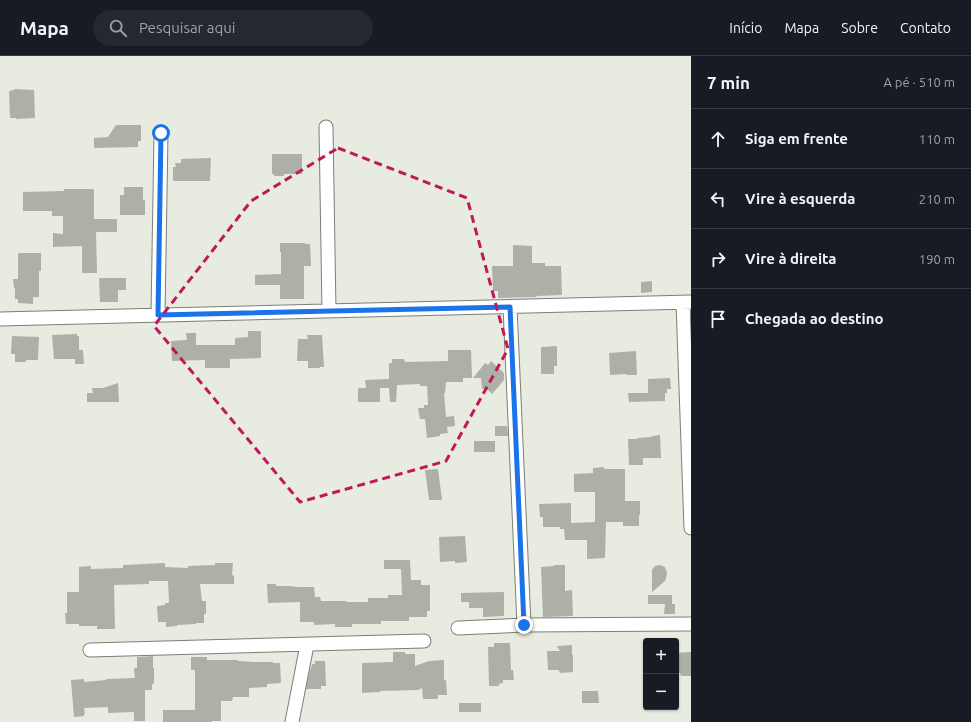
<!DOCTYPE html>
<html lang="pt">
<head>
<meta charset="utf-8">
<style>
	:root { --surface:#171b24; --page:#242831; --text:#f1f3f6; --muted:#9ea1a6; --line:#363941 }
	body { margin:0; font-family:Ubuntu,sans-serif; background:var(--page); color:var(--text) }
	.controls { position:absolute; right:12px; bottom:12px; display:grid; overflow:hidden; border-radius:4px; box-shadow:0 1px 3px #0004 }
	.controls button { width:36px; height:36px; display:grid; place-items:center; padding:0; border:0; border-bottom:1px solid var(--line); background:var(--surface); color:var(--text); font:20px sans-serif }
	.stop { position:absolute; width:12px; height:12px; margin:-9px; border:3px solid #1a73e8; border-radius:50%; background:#fff }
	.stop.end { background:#1a73e8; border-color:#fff; box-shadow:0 1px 4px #0008 }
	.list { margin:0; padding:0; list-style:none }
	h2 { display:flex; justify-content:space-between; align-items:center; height:52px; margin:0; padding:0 16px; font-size:17px }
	h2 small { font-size:13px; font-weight:400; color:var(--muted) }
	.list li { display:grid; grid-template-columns:26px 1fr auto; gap:12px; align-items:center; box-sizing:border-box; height:60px; padding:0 16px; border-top:1px solid var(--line) }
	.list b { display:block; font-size:15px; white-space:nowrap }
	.list em { font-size:13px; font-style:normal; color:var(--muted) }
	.icon { flex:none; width:22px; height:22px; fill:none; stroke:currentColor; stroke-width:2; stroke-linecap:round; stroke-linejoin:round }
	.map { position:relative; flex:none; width:691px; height:666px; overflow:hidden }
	header { display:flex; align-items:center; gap:24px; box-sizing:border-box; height:56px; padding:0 20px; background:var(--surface); border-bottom:1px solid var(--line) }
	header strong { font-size:19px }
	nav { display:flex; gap:22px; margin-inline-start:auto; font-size:14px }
	.search { width:280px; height:36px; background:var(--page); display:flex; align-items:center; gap:10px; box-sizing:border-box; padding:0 14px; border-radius:22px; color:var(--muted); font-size:15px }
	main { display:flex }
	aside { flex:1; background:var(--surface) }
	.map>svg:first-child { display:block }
	.building { fill:#adb0a6 }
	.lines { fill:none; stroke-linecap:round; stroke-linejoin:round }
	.street-casing { stroke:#7c7f75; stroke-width:15 }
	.street { stroke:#fff; stroke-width:13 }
	.route { stroke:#1a73e8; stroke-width:5 }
	.marked { fill:none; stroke:#c2185b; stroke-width:3; stroke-dasharray:8 5; stroke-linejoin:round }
</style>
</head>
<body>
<header>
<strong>Mapa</strong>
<div class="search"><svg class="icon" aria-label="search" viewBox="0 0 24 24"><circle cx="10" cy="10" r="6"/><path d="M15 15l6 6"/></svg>Pesquisar aqui</div>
<nav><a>Início</a><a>Mapa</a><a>Sobre</a><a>Contato</a></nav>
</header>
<main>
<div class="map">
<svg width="691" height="666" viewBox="0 0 691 666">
	<rect width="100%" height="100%" fill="#e7ebe0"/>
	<path class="building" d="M 14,33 L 34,34 L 35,62 L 16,63 L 16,62 L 10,62 L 9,35 L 14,34 Z
		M 116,69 L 141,69 L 141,85 L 138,85 L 138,91 L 94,92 L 94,82 L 108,81 Z
		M 272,98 L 302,98 L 302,118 L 284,118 L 284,120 L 274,120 L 274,118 L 272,118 Z
		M 211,102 L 210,125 L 173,125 L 173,111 L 176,111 L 175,107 L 181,107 L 181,103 Z
		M 124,131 L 143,131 L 143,144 L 145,144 L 145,159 L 120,159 L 120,139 L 124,139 Z
		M 64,133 L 94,133 L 94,163 L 117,163 L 117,176 L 96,176 L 97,217 L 82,217 L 82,190 L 53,191 L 53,177 L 63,178 L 63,160 L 52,160 L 52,155 L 23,155 L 23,136 L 64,135 Z
		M 280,187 L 305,187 L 305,188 L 310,188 L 311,210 L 304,210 L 304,243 L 280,243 L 280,229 L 255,229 L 255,219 L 281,218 L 281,196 L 280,196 Z
		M 513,189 L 532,190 L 532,207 L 545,207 L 545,210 L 561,210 L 562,239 L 537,240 L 536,241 L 498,242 L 498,235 L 493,235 L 492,210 L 513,210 Z
		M 18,197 L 41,197 L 41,215 L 39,215 L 39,241 L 33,241 L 33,248 L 18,247 L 18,243 L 15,243 L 15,232 L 14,232 L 13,223 L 18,223 Z
		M 99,222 L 126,222 L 126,234 L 118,234 L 118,246 L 100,246 Z
		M 652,225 L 652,236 L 641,237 L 641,226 Z
		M 248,275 L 261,275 L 261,302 L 230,303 L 230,312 L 205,312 L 205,304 L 172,305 L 171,285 L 187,284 L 186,277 L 196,277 L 196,289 L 235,289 L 235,282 L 248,281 Z
		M 77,278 L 77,280 L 79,280 L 79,294 L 83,294 L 84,308 L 75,308 L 75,303 L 54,303 L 52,279 Z
		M 307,279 L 322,279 L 324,311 L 320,311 L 320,312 L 308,312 L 308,305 L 297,305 L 298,283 L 308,283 Z
		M 12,280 L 39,281 L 38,304 L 26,304 L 26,306 L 15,306 L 15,298 L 11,298 Z
		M 557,290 L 557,310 L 554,310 L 554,318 L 541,318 L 541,291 Z
		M 448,294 L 471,294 L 472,322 L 463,322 L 463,326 L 446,326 L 445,337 L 444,337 L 446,361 L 454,360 L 455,370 L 447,371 L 448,377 L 440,378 L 440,380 L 427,382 L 425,363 L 420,363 L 418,352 L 424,352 L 424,349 L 428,349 L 427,330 L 420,330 L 420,328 L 397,329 L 396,346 L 390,346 L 389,332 L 380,332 L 380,346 L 358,346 L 358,332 L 366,332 L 365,324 L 389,323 L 389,307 L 392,307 L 392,303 L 404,303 L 405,306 L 448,305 Z
		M 636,295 L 637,319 L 626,319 L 626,318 L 610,319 L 609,297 Z
		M 491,305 L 504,317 L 504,324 L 492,338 L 486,332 L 482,333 L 481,322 L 473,322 L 485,307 L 488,309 Z
		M 670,322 L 671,333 L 667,333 L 667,337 L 665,337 L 665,345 L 629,346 L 628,337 L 648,337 L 648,323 Z
		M 118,327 L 119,346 L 87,346 L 87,337 L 93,337 L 92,332 L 103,332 Z
		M 495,370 L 507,370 L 508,380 L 495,380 Z
		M 660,379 L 661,402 L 643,402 L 643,409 L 629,409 L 628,383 L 637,383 L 637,382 L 651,381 L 652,380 Z
		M 474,385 L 495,385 L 495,396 L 474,396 Z
		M 604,411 L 604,413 L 625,413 L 625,445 L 640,445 L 640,459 L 639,459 L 639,470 L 623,470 L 623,466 L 606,466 L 605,502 L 587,503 L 587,484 L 565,484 L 564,473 L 560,473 L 560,471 L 543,471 L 543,461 L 540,461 L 539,448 L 571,447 L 571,467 L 595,466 L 595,436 L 574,436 L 574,418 L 593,417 L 593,412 Z
		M 438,413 L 442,444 L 429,444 L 425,414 Z
		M 465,480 L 467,506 L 455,507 L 455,505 L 440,506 L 439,481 Z
		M 384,504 L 410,504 L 411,524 L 421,524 L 421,529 L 430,529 L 430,555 L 427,555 L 427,561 L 409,561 L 409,565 L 381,565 L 381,568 L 352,568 L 352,571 L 335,571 L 335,568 L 314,569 L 314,566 L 300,566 L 300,546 L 268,547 L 267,528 L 276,528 L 276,530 L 290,530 L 298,531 L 314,531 L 315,541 L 320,541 L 321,545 L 346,545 L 346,546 L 368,546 L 368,542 L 388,542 L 388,539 L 402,539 L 401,513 L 384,513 Z
		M 165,507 L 165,511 L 188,512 L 188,510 L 215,509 L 215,507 L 233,507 L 232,519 L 234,520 L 234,528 L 200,528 L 202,545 L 206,545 L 206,558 L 204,558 L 204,567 L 196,567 L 196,568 L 177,569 L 177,570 L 166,571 L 166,566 L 158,566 L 157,550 L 165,549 L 165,547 L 169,547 L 168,525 L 149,525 L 149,528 L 114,529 L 115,573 L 97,573 L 97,570 L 79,570 L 79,568 L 66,568 L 65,557 L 67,557 L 67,536 L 79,536 L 79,511 L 91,510 L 91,513 L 123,512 L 123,509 Z
		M 554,509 L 565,509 L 565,535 L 572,534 L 573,560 L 543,561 L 541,511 L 554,510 Z
		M 660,509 L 665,511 L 667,517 L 666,522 L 665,525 L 652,536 L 652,514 L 655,510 Z
		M 504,536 L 504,560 L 483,561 L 483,552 L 469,552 L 469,546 L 461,546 L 461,537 Z
		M 648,539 L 672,539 L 672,548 L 675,548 L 675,558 L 664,558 L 665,548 L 648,548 Z
		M 494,587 L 510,587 L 511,614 L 513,614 L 514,624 L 503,624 L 503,627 L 499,628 L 499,630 L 489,630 L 488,591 L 494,591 Z
		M 572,589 L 572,599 L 573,599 L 573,616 L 561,617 L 558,614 L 548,614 L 547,595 L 560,595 L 557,590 Z
		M 393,596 L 405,596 L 405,598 L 415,598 L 415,610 L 429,605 L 444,604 L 444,624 L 446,624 L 447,639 L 438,639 L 438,643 L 423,643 L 422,632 L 418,634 L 380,635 L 380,636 L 362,637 L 362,607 L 393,606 Z
		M 691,596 L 691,620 L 681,620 L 680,617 L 676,616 L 676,597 Z
		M 153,600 L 153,612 L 154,612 L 154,628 L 152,628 L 152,634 L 145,634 L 145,665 L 134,665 L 134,656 L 108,657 L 108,651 L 84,652 L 85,658 L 84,658 L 84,660 L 74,661 L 71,624 L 84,623 L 84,626 L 106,624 L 106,623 L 135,622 L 134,612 L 137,612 L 137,601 Z
		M 191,601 L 207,601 L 207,604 L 238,604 L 238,605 L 255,606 L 273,606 L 273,607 L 280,607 L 281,627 L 267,628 L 267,631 L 249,632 L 249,641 L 233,641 L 232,645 L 221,645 L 221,665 L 212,665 L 212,666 L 163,666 L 163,654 L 195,654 L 195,614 L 191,614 Z
		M 315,605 L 325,605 L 326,630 L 321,630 L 321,633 L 306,633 L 310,613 L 311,613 L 312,608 L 315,608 Z
		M 582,635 L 598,635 L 599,647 L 582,647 Z
		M 459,647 L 481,647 L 481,656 L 459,656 Z"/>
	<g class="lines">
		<defs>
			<path id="street" d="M 326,71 L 329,255
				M 683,247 L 691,472
				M 510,251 L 524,569 L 691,568
				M 158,259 L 161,77
				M 0,263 L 691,246
				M 458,572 L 524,569
				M 90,594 L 424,585
				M 292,666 L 307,589"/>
		</defs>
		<use href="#street" class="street-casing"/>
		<use href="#street" class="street"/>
	</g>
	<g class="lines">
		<path class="route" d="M 161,77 L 158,259 L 510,251 L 524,569"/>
	</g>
	<path class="marked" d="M 338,92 L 467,142 L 508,293 L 446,405 L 300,446 L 154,270 L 251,145 Z"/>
</svg>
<div class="controls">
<button>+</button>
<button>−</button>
</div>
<div class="stop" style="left:161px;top:77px"></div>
<div class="stop end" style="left:524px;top:569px"></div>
</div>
<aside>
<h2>7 min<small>A pé · 510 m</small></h2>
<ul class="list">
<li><svg class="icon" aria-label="ahead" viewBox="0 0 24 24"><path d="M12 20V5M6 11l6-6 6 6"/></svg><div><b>Siga em frente</b></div><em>110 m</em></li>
<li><svg class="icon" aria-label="left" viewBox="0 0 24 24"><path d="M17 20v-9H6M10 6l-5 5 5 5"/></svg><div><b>Vire à esquerda</b></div><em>210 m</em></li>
<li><svg class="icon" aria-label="right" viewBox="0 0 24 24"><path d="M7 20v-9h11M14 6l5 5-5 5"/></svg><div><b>Vire à direita</b></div><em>190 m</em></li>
<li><svg class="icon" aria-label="arrive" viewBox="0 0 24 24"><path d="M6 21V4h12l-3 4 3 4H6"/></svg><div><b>Chegada ao destino</b></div></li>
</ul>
</aside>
</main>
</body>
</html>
